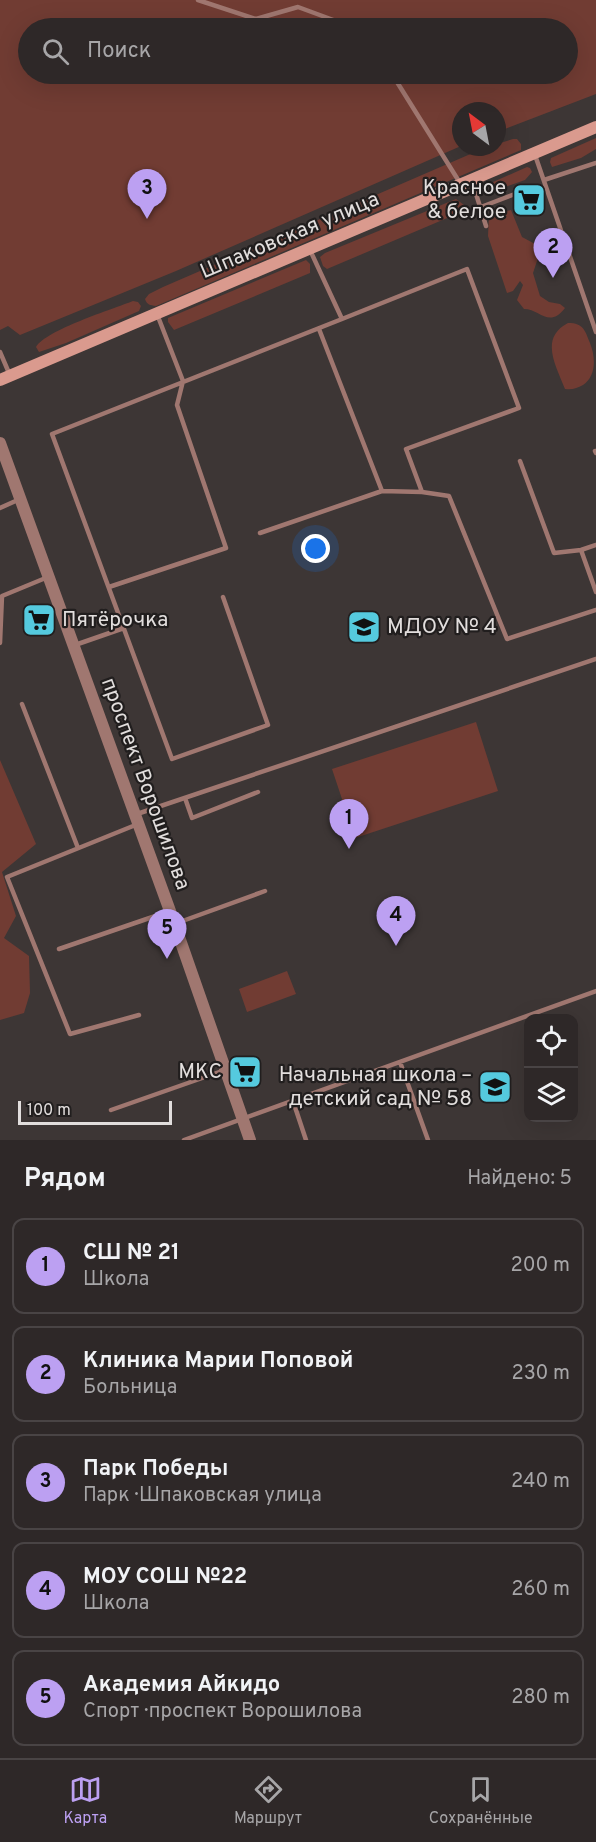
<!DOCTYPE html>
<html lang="ru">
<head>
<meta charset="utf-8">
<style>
	:root { --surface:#2e2828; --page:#363030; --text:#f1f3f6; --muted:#a7a6a8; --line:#494445; --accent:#bca0f2 }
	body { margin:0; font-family:Overpass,sans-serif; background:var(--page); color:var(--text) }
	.controls { position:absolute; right:18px; bottom:18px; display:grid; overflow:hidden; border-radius:12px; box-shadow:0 6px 24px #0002 }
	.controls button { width:54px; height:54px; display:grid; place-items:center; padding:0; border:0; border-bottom:2px solid var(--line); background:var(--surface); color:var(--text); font:30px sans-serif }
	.compass { position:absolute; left:452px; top:102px; width:54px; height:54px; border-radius:50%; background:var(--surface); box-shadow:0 6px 24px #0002; rotate:328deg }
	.scale { position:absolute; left:18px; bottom:15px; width:154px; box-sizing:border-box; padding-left:6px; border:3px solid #e2dedd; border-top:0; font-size:16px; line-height:21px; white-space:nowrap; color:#e2dedd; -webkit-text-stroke:4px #211e1e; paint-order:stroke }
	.you { position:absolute; left:316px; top:549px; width:21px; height:21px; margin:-15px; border:4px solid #fff; border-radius:50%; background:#1a73e8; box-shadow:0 0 0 9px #1a73e833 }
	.badge { display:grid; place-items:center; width:39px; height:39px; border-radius:50%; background:var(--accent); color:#111; font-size:20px; font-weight:700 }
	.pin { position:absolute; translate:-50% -50px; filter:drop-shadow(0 2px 3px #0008) }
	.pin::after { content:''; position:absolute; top:32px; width:21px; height:18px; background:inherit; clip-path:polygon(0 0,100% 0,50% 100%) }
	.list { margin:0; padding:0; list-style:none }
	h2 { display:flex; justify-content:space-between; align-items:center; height:78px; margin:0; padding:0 24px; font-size:26px }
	h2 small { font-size:20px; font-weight:400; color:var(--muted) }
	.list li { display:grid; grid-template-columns:39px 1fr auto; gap:18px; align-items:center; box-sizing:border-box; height:96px; margin:0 12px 12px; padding:0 12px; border:2px solid var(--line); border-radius:12px }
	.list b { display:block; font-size:22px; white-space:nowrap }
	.list p { margin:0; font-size:20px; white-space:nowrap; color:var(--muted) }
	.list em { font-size:20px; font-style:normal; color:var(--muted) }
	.icon { flex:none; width:33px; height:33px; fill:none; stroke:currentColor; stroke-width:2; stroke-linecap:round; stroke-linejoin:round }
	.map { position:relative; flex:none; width:596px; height:1140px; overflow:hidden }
	.search { position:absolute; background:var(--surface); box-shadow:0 6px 24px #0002; left:18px; right:18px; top:18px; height:66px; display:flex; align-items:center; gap:15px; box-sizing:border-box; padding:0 21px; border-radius:33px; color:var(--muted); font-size:22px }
	.sheet { height:618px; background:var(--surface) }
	nav { display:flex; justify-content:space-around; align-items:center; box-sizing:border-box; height:84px; border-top:2px solid var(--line); background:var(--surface); font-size:16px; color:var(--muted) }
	nav a { display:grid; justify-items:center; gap:3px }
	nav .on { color:var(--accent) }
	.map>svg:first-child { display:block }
	.green { fill:#713c33; fill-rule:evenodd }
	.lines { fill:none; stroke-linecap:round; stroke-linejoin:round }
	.service { stroke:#a07770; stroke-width:4.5 }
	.tertiary { stroke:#a07770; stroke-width:12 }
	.secondary { stroke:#da9a8e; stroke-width:12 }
	.labels { text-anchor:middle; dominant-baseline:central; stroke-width:4.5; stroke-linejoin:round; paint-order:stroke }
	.poi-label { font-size:21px; fill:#e2dedd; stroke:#211e1e; text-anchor:end }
	.street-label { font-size:21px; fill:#e2dedd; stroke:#211e1e }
</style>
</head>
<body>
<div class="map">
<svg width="596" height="1140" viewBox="0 0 596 1140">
	<rect width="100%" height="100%" fill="#3d3635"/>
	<path class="green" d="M 0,0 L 596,0 L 596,94 L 497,132 L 497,111 L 461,111 L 461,146 L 176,271 L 20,335 L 8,326 L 0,330 ZM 28,28 L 568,28 L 568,74 L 28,74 Z
		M 596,138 L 596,149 L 581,158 L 552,167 L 550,162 L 551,158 Z
		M 513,139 L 517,139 L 521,144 L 521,150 L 156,306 C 150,305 147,305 145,299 L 149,294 L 163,287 L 482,149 L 497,147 L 497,144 Z
		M 527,167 L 530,168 L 532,172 L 525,180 L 494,191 L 490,190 L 490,186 L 493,182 Z
		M 456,199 L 464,205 L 463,211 L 459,213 L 327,269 L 323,266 L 320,257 L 325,253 Z
		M 511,210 L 522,237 L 537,245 L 538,258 L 533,273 L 540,296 L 549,302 L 560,304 L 565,308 C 549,329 540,309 524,309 L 517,300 L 523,285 L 520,281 L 513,291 L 507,293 L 488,236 L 489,215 Z
		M 306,260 L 310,264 L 310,273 L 174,330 L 168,322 L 168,318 Z
		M 133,301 L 138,302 L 141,306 L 139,311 L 66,343 L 39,352 L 36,347 C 46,330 113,309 133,301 Z
		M 568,323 C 584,323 585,331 590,343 C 596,358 596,376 583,385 C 577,388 573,390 565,389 C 556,366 539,338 568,323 Z
		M 476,722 L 498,791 L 355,838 L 332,769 Z
		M 0,760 L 36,844 L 2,872 L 16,916 L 4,938 L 29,956 L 30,993 L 24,1013 L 0,1020 Z
		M 287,971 L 296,994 L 247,1012 L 239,989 Z"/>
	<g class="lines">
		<path class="service" d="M 198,0 L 256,19 L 298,7 L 355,28
			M 392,74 L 460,183
			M 535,155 L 596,332
			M 544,180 L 596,163
			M 472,181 L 486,226
			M 481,207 L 515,194
			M 310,250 L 342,319 L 467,269 L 519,408 L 406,449 L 422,492
			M 0,352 L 9,373
			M 595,451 L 596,453
			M 520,461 L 554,553 L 581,550 L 596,545
			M 382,491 L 422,492 L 449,496 L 507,639 L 596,610
			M 0,508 L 20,499
			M 260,533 L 382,491 L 319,329
			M 581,550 L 596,592
			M 109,587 L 226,548 L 177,405 L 183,381 L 157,314
			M 223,597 L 268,725 L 172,759 L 52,434 L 342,319
			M 0,643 L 2,596 L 48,577
			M 75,645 L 124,628
			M 22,704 L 78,848
			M 185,798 L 192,818 L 258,792
			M 137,814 L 596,659
			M 138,824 L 7,877 L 70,1034 L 139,1015
			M 177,923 L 265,891
			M 59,949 L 170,911
			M 400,1062 L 428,1140
			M 293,1101 L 306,1140
			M 111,1110 L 225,1070
			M 184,1140 L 596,991"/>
		<path class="tertiary" d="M 0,443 L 170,911 L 250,1140"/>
		<path class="secondary" d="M 0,380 L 596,127"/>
	</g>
	<defs>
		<symbol id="supermarket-square" viewBox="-11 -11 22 22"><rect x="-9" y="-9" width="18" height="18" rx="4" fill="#55cade" stroke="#211e1e"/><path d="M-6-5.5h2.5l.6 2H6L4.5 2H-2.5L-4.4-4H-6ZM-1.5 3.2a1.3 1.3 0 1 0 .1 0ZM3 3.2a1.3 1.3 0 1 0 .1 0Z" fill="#111"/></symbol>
		<symbol id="school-square" viewBox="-11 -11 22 22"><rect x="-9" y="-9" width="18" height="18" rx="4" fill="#55cade" stroke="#211e1e"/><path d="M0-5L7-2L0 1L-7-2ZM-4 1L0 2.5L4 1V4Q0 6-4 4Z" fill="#111"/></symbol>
	</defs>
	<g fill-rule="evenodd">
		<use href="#supermarket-square" x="510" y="181" width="38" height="38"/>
		<use href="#supermarket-square" x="20" y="601" width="38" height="38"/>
		<use href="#school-square" x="345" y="608" width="38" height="38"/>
		<use href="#supermarket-square" x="226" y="1053" width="38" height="38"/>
		<use href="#school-square" x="476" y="1068" width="38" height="38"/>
	</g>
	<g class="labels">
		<g class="poi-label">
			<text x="506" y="188">Красное<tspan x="506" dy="24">&amp; белое</tspan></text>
			<text x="62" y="620" text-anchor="start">Пятёрочка</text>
			<text x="387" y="627" text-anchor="start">МДОУ № 4</text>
			<text x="222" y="1072">МКС</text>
			<text x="472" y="1075">Начальная школа –<tspan x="472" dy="24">детский сад № 58</tspan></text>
		</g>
		<g class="street-label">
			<text transform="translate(290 236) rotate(-23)">Шпаковская улица</text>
			<text transform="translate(145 784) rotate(70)">проспект Ворошилова</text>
		</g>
	</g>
</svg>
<div class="controls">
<button><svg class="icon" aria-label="locate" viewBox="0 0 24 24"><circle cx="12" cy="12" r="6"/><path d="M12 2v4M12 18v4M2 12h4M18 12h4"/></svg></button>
<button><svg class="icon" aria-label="layers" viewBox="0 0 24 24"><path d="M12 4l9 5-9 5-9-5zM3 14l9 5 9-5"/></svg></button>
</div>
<svg class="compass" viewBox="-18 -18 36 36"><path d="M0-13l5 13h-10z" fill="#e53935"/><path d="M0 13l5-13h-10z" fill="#a7a6a8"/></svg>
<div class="scale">100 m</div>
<div class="you"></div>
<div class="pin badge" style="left:349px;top:849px">1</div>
<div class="pin badge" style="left:553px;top:278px">2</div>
<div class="pin badge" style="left:147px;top:219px">3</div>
<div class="pin badge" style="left:396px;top:946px">4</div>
<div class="pin badge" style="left:167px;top:959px">5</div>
<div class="search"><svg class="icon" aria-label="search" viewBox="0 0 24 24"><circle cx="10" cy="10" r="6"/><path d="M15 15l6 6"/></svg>Поиск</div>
</div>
<section class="sheet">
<h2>Рядом<small>Найдено: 5</small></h2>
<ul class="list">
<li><span class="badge">1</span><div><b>СШ № 21</b><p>Школа</p></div><em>200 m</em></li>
<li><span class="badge">2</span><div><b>Клиника Марии Поповой</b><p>Больница</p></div><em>230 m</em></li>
<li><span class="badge">3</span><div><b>Парк Победы</b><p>Парк · Шпаковская улица</p></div><em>240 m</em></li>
<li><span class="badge">4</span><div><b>МОУ СОШ №22</b><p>Школа</p></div><em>260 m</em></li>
<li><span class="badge">5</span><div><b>Академия Айкидо</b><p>Спорт · проспект Ворошилова</p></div><em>280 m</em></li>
</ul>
</section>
<nav>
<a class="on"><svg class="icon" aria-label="map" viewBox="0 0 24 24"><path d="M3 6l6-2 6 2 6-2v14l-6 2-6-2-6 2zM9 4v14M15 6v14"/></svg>Карта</a>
<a><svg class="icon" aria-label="directions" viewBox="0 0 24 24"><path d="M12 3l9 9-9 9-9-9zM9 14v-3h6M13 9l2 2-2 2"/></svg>Маршрут</a>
<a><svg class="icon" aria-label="saved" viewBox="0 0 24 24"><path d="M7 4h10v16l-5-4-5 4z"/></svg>Сохранённые</a>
</nav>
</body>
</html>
